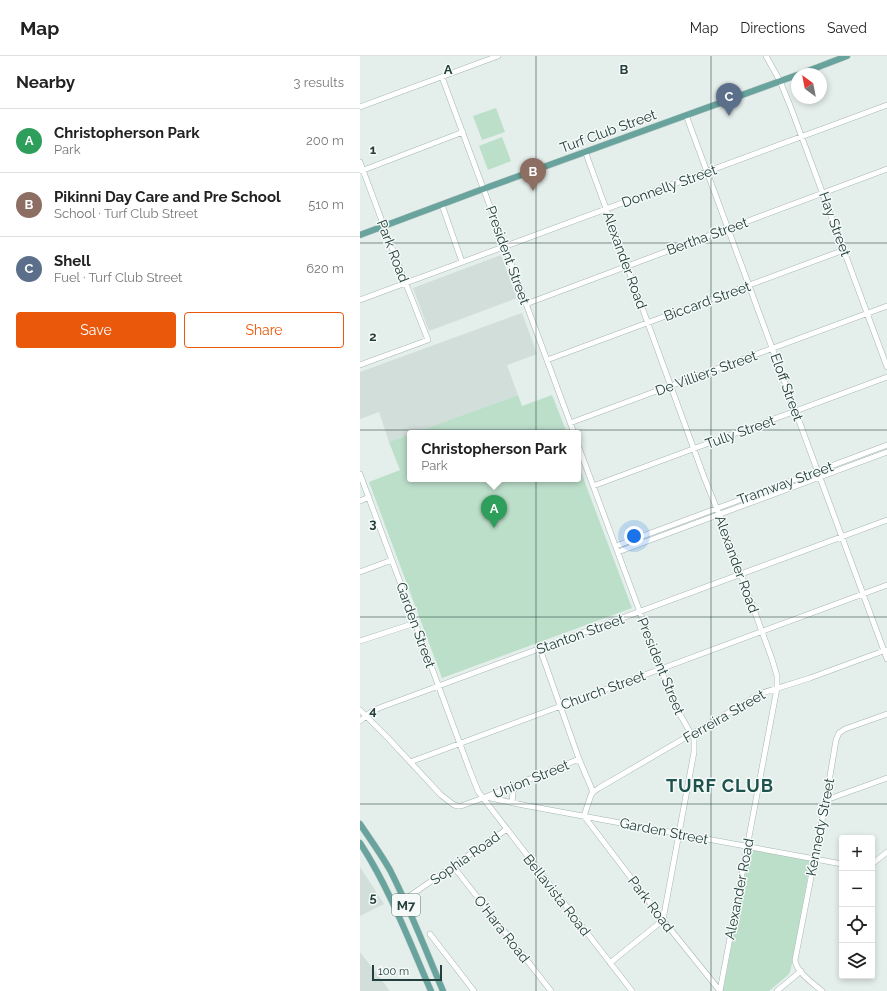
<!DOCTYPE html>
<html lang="en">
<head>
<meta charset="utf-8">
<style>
	:root { --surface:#fff; --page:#f6f6f6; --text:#222; --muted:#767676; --line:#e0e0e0; --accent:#ea580c }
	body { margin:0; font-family:Raleway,sans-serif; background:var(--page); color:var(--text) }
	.controls { position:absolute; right:12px; bottom:12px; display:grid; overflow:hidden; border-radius:4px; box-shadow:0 2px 6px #0003 }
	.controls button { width:36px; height:36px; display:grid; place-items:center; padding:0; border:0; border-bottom:1px solid var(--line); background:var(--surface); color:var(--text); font:20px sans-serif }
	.compass { position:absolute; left:431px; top:12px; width:36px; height:36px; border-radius:50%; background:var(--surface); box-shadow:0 2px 6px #0003; rotate:328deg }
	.scale { position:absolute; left:12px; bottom:10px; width:70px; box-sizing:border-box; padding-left:4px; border:2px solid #23403c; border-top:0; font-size:11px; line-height:14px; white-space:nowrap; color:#23403c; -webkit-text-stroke:3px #f5faf8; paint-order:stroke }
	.you { position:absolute; left:274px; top:480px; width:14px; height:14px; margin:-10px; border:3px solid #fff; border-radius:50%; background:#1a73e8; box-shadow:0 0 0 6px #1a73e833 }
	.badge { display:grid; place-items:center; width:26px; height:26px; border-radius:50%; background:var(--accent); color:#fff; font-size:13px; font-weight:700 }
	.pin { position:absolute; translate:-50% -33px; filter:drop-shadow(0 1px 2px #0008) }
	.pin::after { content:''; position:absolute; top:21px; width:14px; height:12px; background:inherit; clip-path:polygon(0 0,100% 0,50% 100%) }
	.popup { position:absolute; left:47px; top:374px; width:174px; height:52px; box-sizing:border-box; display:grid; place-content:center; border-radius:4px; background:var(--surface); filter:drop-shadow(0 1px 3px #0005); font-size:13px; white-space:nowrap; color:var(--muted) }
	.popup b { font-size:15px; color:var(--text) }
	.popup::after { content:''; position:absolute; left:50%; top:100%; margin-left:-8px; border:8px solid transparent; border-top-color:var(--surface) }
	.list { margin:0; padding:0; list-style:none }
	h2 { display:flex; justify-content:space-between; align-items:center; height:52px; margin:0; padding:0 16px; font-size:17px }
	h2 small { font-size:13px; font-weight:400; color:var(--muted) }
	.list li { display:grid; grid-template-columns:26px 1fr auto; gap:12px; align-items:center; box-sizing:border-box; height:64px; padding:0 16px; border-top:1px solid var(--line) }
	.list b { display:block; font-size:15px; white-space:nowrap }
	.list p { margin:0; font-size:13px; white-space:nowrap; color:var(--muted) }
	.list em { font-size:13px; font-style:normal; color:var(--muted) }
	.actions { display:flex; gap:8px; padding:12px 16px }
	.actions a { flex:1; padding:9px 0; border:1px solid var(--accent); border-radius:4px; text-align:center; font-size:14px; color:var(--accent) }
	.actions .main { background:var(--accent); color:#fff }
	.icon { flex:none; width:22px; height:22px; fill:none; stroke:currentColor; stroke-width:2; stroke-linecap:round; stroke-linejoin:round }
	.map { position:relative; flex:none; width:527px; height:935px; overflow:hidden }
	header { display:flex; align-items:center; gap:24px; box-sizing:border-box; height:56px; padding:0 20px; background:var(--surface); border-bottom:1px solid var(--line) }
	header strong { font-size:19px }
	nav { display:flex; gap:22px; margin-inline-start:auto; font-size:14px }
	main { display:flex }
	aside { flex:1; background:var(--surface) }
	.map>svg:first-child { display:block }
	.built { fill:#d2deda }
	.green { fill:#bcdfca }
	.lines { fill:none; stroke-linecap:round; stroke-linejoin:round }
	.minor-casing { stroke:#a6b6b3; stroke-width:6 }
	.major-casing { stroke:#c1cac8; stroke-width:7 }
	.minor { stroke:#fff; stroke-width:5 }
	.major { stroke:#68a49d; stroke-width:6 }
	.grid { fill:none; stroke:#23403c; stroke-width:1; stroke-opacity:0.55 }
	.labels { text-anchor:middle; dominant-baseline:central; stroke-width:3; stroke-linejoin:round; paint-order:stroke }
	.shield { fill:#f5faf8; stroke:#627874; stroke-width:1 }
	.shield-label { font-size:13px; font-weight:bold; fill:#23403c }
	.street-label { font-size:14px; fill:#23403c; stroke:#f5faf8 }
	.district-label { font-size:18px; font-weight:bold; letter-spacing:1px; fill:#1e534d; stroke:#f5faf8 }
	.grid-label { font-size:13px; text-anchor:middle; font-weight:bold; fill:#23403c; stroke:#f5faf8; stroke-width:3; stroke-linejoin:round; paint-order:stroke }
</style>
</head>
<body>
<header>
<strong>Map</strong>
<nav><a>Map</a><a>Directions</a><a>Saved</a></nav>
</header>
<main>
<aside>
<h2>Nearby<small>3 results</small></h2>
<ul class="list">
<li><span class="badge" style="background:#2e9e5b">A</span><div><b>Christopherson Park</b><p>Park</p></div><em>200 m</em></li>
<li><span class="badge" style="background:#8d6e63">B</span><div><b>Pikinni Day Care and Pre School</b><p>School · Turf Club Street</p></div><em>510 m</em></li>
<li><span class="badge" style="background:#5c6f8a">C</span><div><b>Shell</b><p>Fuel · Turf Club Street</p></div><em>620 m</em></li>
</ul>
<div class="actions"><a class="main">Save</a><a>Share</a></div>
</aside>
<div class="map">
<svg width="527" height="935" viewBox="0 0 527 935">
	<rect width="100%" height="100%" fill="#e4eeeb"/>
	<path class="built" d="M 141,199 L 157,242 L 69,275 L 53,232 Z
		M 162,257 L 177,298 L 147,309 L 158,339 L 77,369 L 54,377 L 50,377 L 50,378 L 29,386 L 19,356 L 0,363 L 0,316 Z
		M 0,811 L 24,848 L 0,860 Z
		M 0,896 L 30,935 L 0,935 Z"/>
	<path class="green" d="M 136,52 L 145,76 L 122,84 L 113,60 Z
		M 142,81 L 151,105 L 128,114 L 119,90 Z
		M 158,339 L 162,350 L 192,339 L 207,377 L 54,377 Z
		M 50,378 L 50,423 L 218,423 L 218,408 L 272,552 L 82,622 L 9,426 L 40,414 L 29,386 Z
		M 392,794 L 395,794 L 449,804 L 450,809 L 432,907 L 430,916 L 428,919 L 409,935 L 363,935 L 389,798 Z"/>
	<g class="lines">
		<defs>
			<path id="minor" d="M 406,0 L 420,25 L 431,52 L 527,311
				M 82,21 L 214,377
				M 0,51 L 138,0
				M 326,59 L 527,603
				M 225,95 L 344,421 L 359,458 L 412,603 L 417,620 L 417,632 L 360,935
				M 0,106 L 35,200 L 68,284 L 0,309
				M 1,115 L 103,76
				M 82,149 L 102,206
				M 0,244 L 527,49
				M 166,248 L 527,113
				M 187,304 L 484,194
				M 210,367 L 527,250
				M 218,389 L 314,648 L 334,683 L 334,696 L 303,864 L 250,907
				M 0,418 L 110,715 L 118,735 L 123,742 L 272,935
				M 233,430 L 527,321
				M 0,445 L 9,441
				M 256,490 L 527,389
				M 258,496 L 527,396
				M 0,516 L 32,504
				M 0,585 L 55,567
				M 180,593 L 219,703 L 233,736
				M 0,654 L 27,681 L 81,739 L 94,749 L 98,750 L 101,750 L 123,742 L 219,703
				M 0,665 L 11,656 L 19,652 L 527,464
				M 50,706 L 527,529
				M 126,741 L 163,749 L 482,808
				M 466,744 L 527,722
				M 152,747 L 153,735 L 158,729
				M 512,808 L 527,796
				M 93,810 L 191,935
				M 44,844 L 93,810 L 147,773
				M 70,878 L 114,935
				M 360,935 L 303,864 L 224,760 L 231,739 L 233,736 L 239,732 L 402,637 L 450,622 L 526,594
				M 417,935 L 441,915
				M 462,935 C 454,928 436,916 435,904 L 466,744 L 476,684 L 479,677 L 485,673 L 527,658"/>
			<path id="major" d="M 440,18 L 487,0
				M 0,179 L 123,133 L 437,19
				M 0,768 C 10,783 21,798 30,814 C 50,853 66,895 83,935
				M 0,787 C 30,833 49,885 71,935"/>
		</defs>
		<use href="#minor" class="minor-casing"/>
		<use href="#major" class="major-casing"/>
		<use href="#minor" class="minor"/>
		<use href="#major" class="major"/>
	</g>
	<path class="grid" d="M 176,0 L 176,935M 351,0 L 351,935M 0,187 L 527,187M 0,374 L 527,374M 0,561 L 527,561M 0,748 L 527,748"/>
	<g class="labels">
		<rect class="shield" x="32" y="838" width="28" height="22" rx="3"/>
		<g class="shield-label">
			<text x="46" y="849">M7</text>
		</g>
		<g class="street-label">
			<text transform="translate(248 75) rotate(-20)">Turf Club Street</text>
			<text transform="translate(309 130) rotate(-20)">Donnelly Street</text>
			<text transform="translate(475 168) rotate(70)">Hay Street</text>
			<text transform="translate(347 180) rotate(-20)">Bertha Street</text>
			<text transform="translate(33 195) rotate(69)">Park Road</text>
			<text transform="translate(148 199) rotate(70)">President Street</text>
			<text transform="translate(265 204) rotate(70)">Alexander Road</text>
			<text transform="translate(347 245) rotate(-20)">Biccard Street</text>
			<text transform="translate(346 317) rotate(-20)">De Villiers Street</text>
			<text transform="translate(427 331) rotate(70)">Eloff Street</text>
			<text transform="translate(380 376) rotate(-20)">Tully Street</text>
			<text transform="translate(425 427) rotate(-20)">Tramway Street</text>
			<text transform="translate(377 508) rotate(70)">Alexander Road</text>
			<text transform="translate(56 569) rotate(70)">Garden Street</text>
			<text transform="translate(220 578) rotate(-20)">Stanton Street</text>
			<text transform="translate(301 610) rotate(68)">President Street</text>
			<text transform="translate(243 634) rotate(-20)">Church Street</text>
			<text transform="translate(364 660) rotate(-30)">Ferreira Street</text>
			<text transform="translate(171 723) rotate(-22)">Union Street</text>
			<text transform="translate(460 771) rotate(-79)">Kennedy Street</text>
			<text transform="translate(304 775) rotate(11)">Garden Street</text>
			<text transform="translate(105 802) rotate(-35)">Sophia Road</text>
			<text transform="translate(379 833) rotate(-79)">Alexander Road</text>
			<text transform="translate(197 839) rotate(52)">Bellavista Road</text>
			<text transform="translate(291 848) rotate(53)">Park Road</text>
			<text transform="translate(142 873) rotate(52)">O'Hara Road</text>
		</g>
		<g class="district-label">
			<text x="360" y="729">TURF CLUB</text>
		</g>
	</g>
	<g class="grid-label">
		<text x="88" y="18">A</text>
		<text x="264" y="18">B</text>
		<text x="13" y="98">1</text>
		<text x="13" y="285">2</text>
		<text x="13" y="472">3</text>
		<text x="13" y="659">4</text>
		<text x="13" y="846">5</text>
	</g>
</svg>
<div class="controls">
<button>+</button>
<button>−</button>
<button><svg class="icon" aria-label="locate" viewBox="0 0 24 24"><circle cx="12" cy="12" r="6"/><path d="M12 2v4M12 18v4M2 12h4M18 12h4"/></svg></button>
<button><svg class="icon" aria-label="layers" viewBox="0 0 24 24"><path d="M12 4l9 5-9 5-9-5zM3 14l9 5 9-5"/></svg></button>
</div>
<svg class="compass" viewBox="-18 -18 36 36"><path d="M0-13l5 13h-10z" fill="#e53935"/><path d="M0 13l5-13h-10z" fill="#767676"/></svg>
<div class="scale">100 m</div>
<div class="you"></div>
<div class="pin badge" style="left:134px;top:472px;background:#2e9e5b">A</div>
<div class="popup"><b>Christopherson Park</b>Park</div>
<div class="pin badge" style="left:173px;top:135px;background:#8d6e63">B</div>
<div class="pin badge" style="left:369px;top:60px;background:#5c6f8a">C</div>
</div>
</main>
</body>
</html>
